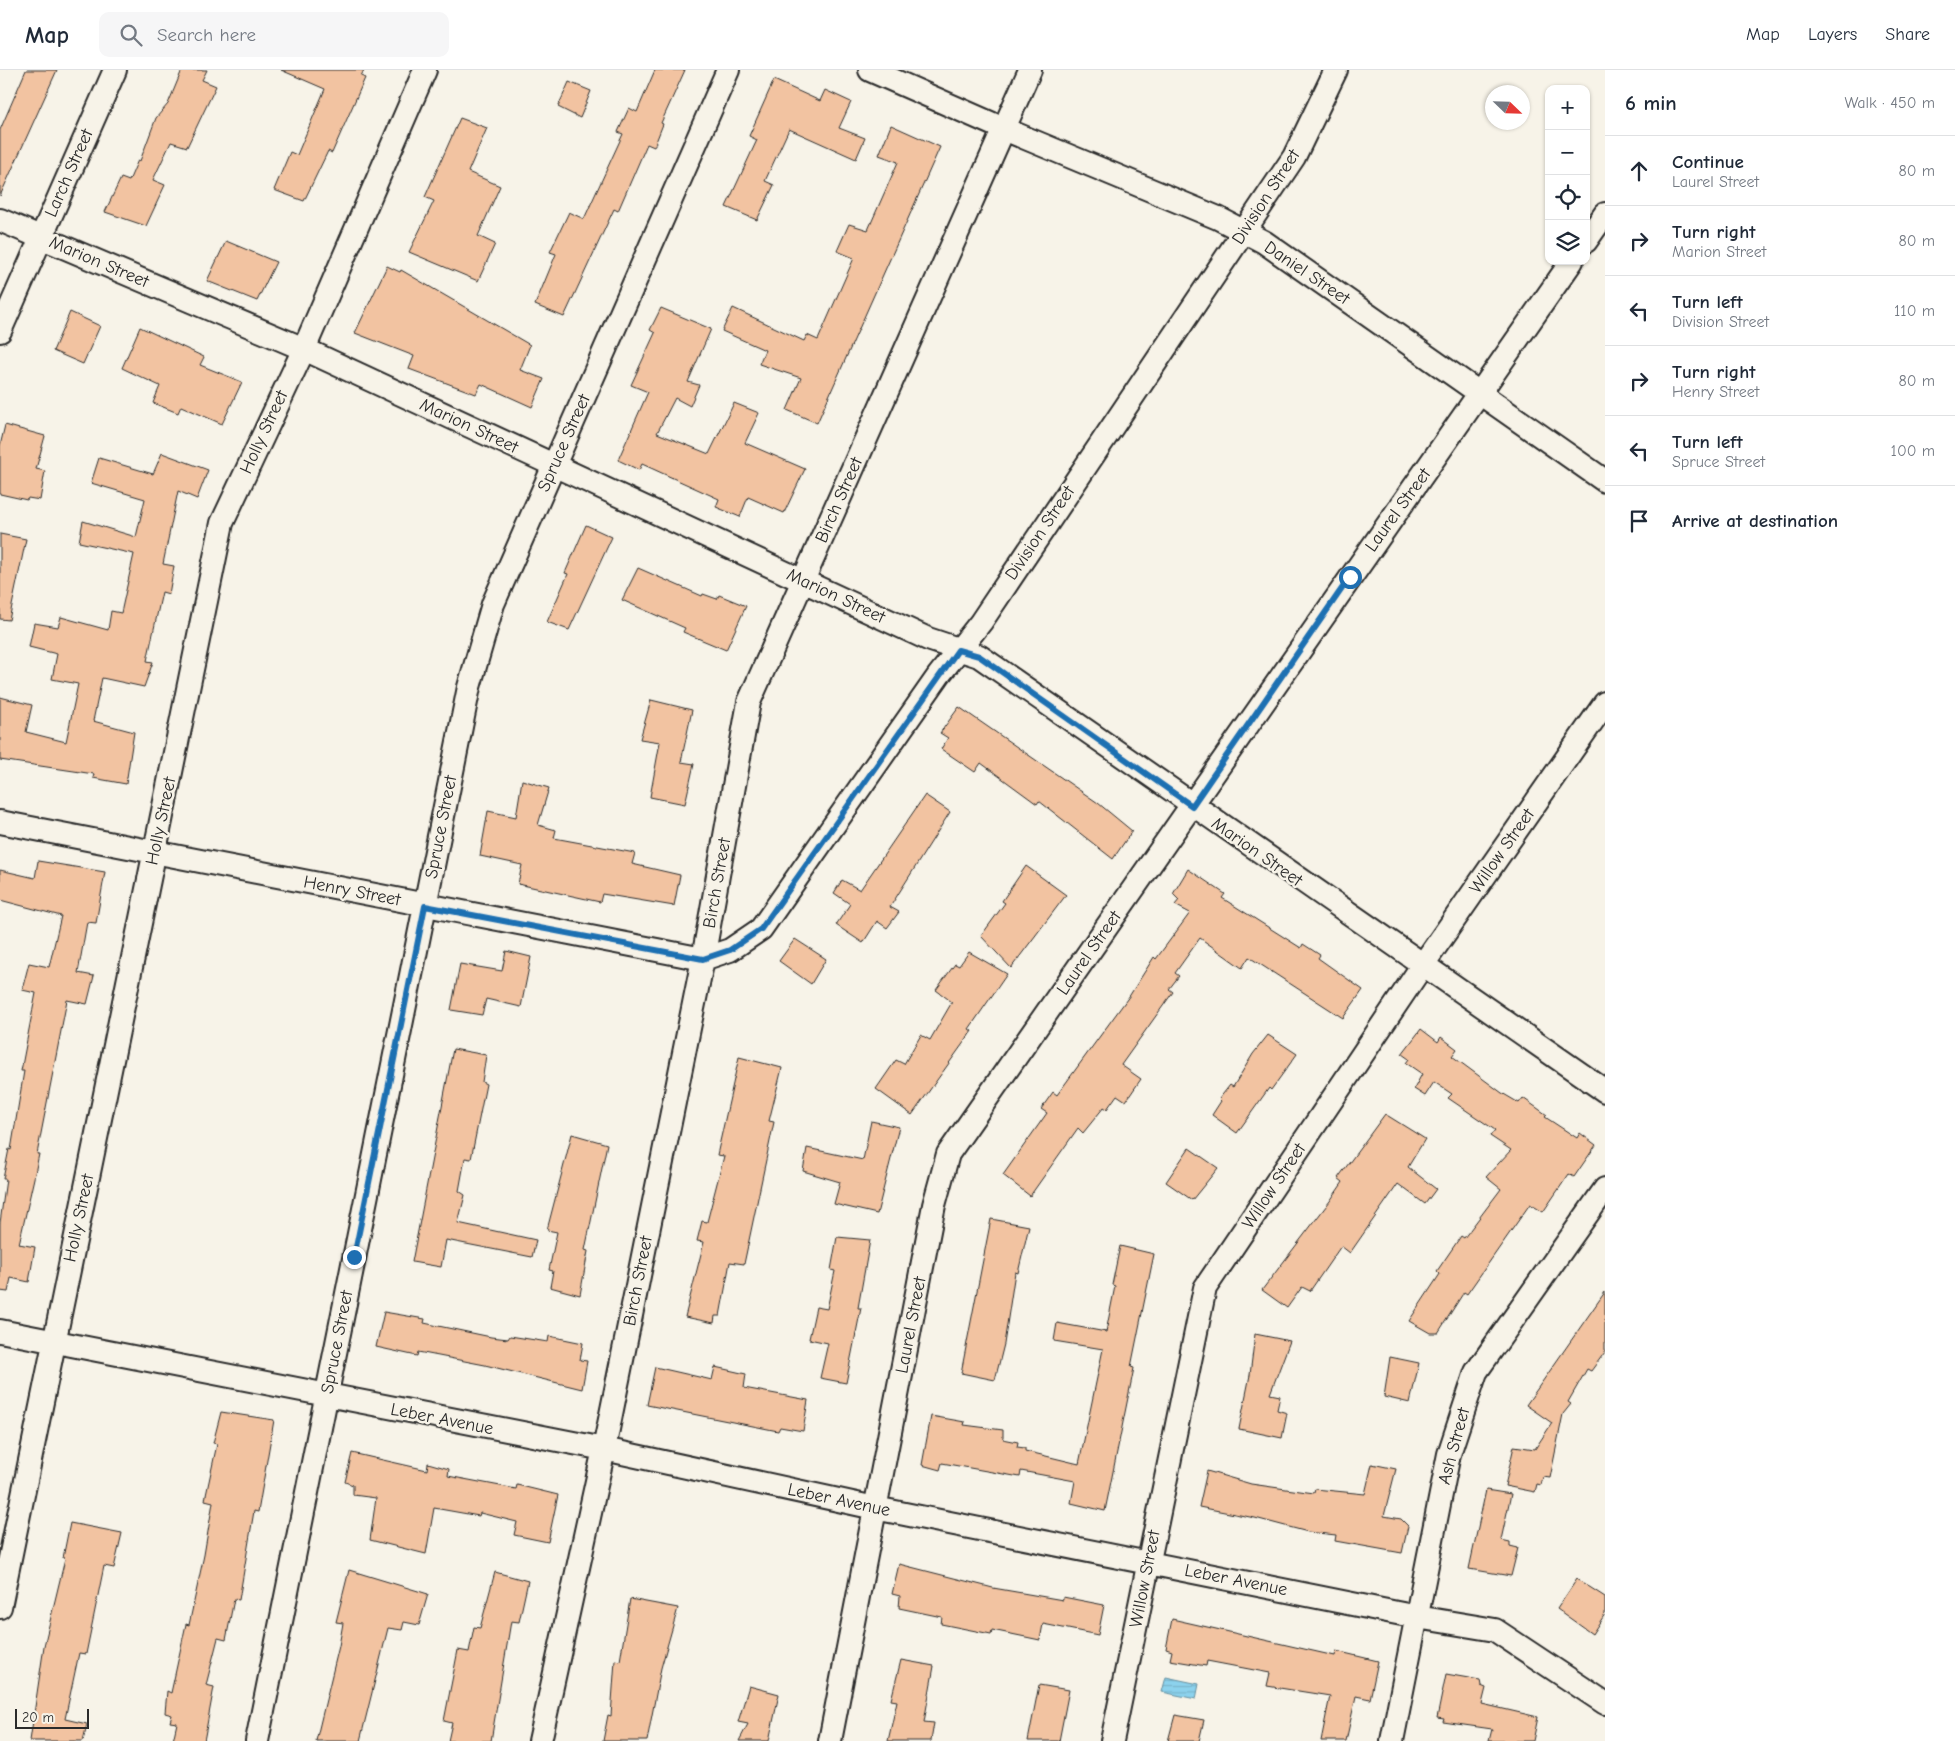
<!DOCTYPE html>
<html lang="en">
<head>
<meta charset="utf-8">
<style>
	:root { --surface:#fff; --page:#f6f6f7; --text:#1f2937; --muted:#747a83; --line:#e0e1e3 }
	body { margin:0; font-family:"Comic Neue",sans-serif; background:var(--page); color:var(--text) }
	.controls { position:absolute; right:15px; top:15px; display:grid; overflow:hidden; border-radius:10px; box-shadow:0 1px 4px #0004 }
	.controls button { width:45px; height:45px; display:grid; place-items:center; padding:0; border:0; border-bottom:1px solid var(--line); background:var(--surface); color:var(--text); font:25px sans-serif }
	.compass { position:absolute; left:1485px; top:15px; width:45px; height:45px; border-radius:50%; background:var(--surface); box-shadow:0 1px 4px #0004; rotate:113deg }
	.scale { position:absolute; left:15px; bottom:12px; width:74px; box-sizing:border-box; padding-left:5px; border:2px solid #2b2b2b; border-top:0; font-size:14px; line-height:18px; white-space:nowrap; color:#2b2b2b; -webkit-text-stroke:4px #f7f3e8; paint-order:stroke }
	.stop { position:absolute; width:15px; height:15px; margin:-11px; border:4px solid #1f6fb2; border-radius:50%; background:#fff }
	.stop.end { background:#1f6fb2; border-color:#fff; box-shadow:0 1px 5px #0008 }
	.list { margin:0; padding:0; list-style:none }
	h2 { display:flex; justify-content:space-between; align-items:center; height:65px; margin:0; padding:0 20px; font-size:21px }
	h2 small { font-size:16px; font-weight:400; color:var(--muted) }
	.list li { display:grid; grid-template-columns:32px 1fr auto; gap:15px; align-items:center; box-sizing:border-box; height:70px; padding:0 20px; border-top:1px solid var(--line) }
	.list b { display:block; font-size:19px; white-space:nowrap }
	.list p { margin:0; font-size:16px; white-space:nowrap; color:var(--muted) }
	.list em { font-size:16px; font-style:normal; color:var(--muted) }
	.icon { flex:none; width:28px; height:28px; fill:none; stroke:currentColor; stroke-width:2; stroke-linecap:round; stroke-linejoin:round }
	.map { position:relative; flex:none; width:1605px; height:1671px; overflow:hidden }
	header { display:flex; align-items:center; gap:30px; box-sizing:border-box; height:70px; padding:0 25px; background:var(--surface); border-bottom:1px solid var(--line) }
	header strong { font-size:24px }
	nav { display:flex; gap:28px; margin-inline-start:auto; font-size:18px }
	.search { width:350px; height:45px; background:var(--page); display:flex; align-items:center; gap:12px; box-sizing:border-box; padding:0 18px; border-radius:10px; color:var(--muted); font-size:19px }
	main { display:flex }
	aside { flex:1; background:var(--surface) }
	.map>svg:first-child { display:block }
	.water { fill:url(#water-rules); stroke:#658f9f }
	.building { fill:#f2c3a1; stroke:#2b2b2b }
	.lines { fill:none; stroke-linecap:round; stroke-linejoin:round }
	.street-casing { stroke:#2b2b2b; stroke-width:26 }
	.street { stroke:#f7f3e8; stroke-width:22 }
	.route { stroke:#1f6fb2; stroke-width:6 }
	.labels { text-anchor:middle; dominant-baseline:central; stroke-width:5; stroke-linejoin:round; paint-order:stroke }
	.street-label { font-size:18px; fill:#2b2b2b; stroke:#f7f3e8 }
</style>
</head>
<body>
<header>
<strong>Map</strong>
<div class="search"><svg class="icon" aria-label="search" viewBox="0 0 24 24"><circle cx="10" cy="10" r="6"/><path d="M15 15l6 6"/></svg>Search here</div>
<nav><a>Map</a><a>Layers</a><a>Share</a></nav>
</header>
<main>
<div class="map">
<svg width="1605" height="1671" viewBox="0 0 1605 1671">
	<defs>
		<pattern id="water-rules" width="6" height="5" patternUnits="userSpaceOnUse" patternTransform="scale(1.25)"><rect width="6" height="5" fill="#8cd2ed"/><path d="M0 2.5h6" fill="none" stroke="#79b4cb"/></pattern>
	</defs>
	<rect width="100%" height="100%" fill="#f7f3e8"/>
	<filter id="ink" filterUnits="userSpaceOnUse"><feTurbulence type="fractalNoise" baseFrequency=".02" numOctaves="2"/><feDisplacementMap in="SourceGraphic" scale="10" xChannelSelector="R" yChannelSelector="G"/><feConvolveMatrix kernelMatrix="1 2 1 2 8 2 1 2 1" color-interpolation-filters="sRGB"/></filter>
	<g filter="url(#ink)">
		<path class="water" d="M 1166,1607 L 1199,1614 L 1196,1629 L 1162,1622 Z"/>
		<path class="building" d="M 26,0 L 57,0 L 0,126 L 0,60 Z
			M 182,0 L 207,0 L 202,10 L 216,16 L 187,77 L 171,72 L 153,110 L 165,115 L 146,156 L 105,142 L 121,108 L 129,111 L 138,90 L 140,91 L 156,48 L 168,34 Z
			M 281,0 L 364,0 L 361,6 L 365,8 L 332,83 L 328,81 L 304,131 L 274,120 L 290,82 L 297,85 L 325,19 Z
			M 655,0 L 685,0 L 661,53 L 663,54 L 654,77 L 647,74 L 618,141 L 614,139 L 564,247 L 535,235 L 556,184 L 550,182 L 569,142 L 584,149 L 623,64 L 618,62 L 629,38 L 637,42 Z
			M 774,10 L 820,31 L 825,20 L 851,32 L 839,58 L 865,68 L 856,89 L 789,59 L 765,111 L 774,115 L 757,150 L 726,137 L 757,70 L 749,66 Z
			M 569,12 L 591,21 L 580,48 L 558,37 Z
			M 460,48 L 487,58 L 468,102 L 500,116 L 478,166 L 495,174 L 478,211 L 409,182 L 434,131 L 425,127 Z
			M 891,55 L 940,77 L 817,353 L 787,340 L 801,308 L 759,294 L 765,280 L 722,261 L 733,238 L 804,271 L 807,265 L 818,270 L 854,188 L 837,181 L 849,154 L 868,160 L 898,92 L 879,85 Z
			M 226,171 L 276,192 L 257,231 L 207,211 Z
			M 387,196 L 400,202 L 401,200 L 530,275 L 520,300 L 544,309 L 532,337 L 481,314 L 476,324 L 409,299 L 414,286 L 355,263 Z
			M 661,238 L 711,259 L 688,312 L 699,315 L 690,336 L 675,328 L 657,363 L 709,384 L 734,333 L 759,343 L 745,373 L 805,399 L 784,443 L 748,427 L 740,447 L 716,437 L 719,429 L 642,394 L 639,400 L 618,390 L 648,322 L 631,315 L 655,263 L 650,260 Z
			M 70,242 L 100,256 L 83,294 L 53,281 Z
			M 140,257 L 204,287 L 200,295 L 242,312 L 222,354 L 181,336 L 178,343 L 153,333 L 160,316 L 122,298 Z
			M 5,355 L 45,366 L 36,399 L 45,401 L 40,430 L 28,428 L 27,430 L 0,424 L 0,376 Z
			M 162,383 L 208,400 L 197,429 L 178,421 L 163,494 L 174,496 L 169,524 L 162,522 L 147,591 L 153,592 L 144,617 L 102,608 L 93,651 L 134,662 L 126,714 L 93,708 L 94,704 L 0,690 L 0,627 L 32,635 L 26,662 L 66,672 L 78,614 L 52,609 L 57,584 L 29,577 L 34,553 L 58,557 L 61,547 L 108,560 L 111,541 L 121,543 L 134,484 L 79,472 L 83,451 L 136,467 L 145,429 L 91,413 L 99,388 L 153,404 Z
			M 586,455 L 612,467 L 569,560 L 547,552 L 568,504 L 565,503 Z
			M 0,464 L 26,469 L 9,550 L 0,549 Z
			M 638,498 L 702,526 L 703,524 L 717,529 L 719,525 L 746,536 L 726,580 L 683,562 L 685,558 L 622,530 Z
			M 651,630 L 692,640 L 681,692 L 694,694 L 685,734 L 650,727 L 660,672 L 640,669 Z
			M 959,637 L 1098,733 L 1132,761 L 1113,789 L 1039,731 L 1037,734 L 981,693 L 975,702 L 941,679 L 948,668 L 940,663 Z
			M 522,710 L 549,718 L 538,755 L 556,760 L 554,768 L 635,783 L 632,794 L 680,805 L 674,836 L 602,824 L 600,832 L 518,814 L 522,795 L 480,786 L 488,741 L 516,747 Z
			M 925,725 L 950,742 L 890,837 L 899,842 L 887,858 L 877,851 L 863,873 L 836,855 L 850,834 L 834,823 L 842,810 L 860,820 Z
			M 38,791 L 105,802 L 96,853 L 87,852 L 78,903 L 94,906 L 87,934 L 67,930 L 37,1084 L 39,1084 L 34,1108 L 19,1174 L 35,1177 L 29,1212 L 11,1208 L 8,1222 L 0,1221 L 0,1153 L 6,1109 L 3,1109 L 9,1079 L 11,1080 L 24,1001 L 21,1001 L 36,923 L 22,920 L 29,893 L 49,897 L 61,846 L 0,830 L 0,800 L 35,808 Z
			M 1026,796 L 1066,825 L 1011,898 L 981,866 L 1005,833 L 1002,831 Z
			M 1188,799 L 1225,824 L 1222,828 L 1301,878 L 1303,874 L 1320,885 L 1318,888 L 1363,920 L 1343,948 L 1249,887 L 1242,898 L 1200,868 L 1175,903 L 1179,906 L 1169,919 L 1173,922 L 1121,995 L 1141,1009 L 1126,1031 L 1117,1025 L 1107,1039 L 1104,1037 L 1083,1063 L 1078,1058 L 1030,1126 L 1003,1105 L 1047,1043 L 1041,1039 L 1053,1022 L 1057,1025 L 1130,925 L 1154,887 L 1156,889 L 1190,843 L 1175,835 L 1179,830 L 1173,824 Z
			M 795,869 L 826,889 L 811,914 L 779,891 Z
			M 506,881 L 531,887 L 521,937 L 486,929 L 482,945 L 451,940 L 460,894 L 502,901 Z
			M 969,882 L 1007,904 L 969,959 L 972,961 L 912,1045 L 876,1019 L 896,990 L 904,994 L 921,965 L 930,970 L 952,932 L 936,920 L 955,894 L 959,896 Z
			M 1421,959 L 1438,972 L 1441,967 L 1457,979 L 1452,986 L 1502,1023 L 1519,1033 L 1523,1028 L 1547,1045 L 1545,1047 L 1577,1068 L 1580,1063 L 1596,1075 L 1574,1107 L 1569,1104 L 1543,1142 L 1530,1134 L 1467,1224 L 1464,1222 L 1438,1263 L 1430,1263 L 1409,1251 L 1440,1204 L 1437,1201 L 1461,1166 L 1464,1168 L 1501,1119 L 1486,1107 L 1511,1080 L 1490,1066 L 1495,1060 L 1448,1028 L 1452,1024 L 1434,1012 L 1425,1026 L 1414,1019 L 1422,1004 L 1406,993 L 1409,989 L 1402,984 Z
			M 1268,965 L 1297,984 L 1271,1020 L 1269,1018 L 1237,1063 L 1212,1045 L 1221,1031 L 1219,1029 L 1230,1015 L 1233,1017 L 1253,984 Z
			M 453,979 L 486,985 L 482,1012 L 486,1014 L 471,1089 L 465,1088 L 459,1121 L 465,1125 L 458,1153 L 536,1170 L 532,1187 L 446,1170 L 441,1197 L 412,1192 Z
			M 739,987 L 782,998 L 769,1051 L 774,1052 L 744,1194 L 730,1192 L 720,1246 L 715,1246 L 714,1253 L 685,1247 L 704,1172 L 697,1171 L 702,1151 L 707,1152 L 724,1086 L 717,1085 Z
			M 1385,1044 L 1425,1069 L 1408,1097 L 1436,1119 L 1425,1134 L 1398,1114 L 1350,1183 L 1341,1176 L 1310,1221 L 1302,1217 L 1287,1238 L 1262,1220 L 1330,1131 L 1343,1112 L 1338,1108 Z
			M 871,1051 L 899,1057 L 877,1144 L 834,1134 L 840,1112 L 803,1101 L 807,1078 L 863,1090 Z
			M 572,1064 L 607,1074 L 585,1180 L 588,1181 L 580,1225 L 550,1217 L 553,1201 L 549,1200 L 557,1162 L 547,1160 Z
			M 1189,1078 L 1218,1098 L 1192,1130 L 1166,1112 Z
			M 991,1149 L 1029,1156 L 1018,1203 L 1015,1202 L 1004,1274 L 995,1310 L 961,1303 Z
			M 837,1167 L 870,1170 L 858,1238 L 861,1238 L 846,1313 L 820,1308 L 828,1273 L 809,1269 L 816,1237 L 827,1239 L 835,1201 L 831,1200 Z
			M 1120,1176 L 1154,1184 L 1131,1297 L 1134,1298 L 1105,1441 L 1071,1433 L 1075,1411 L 1021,1401 L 1020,1407 L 942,1393 L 940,1400 L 922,1395 L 931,1346 L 965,1352 L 964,1355 L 1003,1360 L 1003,1369 L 1018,1372 L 1017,1377 L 1025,1378 L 1025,1381 L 1079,1394 L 1103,1279 L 1054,1271 L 1057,1253 L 1106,1262 L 1115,1216 L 1112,1215 Z
			M 1605,1222 L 1605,1282 L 1591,1301 L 1587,1299 L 1568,1332 L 1571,1334 L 1563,1344 L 1550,1408 L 1543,1407 L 1541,1415 L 1537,1414 L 1535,1422 L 1505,1416 L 1514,1376 L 1535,1379 L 1552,1353 L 1526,1335 Z
			M 384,1242 L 425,1249 L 424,1253 L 491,1267 L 508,1269 L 510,1266 L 548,1272 L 549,1266 L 583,1273 L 580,1290 L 587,1291 L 582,1319 L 485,1295 L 418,1282 L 417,1286 L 376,1277 Z
			M 1255,1264 L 1290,1271 L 1270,1324 L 1280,1326 L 1277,1340 L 1287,1343 L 1282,1368 L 1239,1359 L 1250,1305 Z
			M 1390,1287 L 1419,1293 L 1410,1333 L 1384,1327 Z
			M 655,1297 L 712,1310 L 715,1297 L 746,1304 L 744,1318 L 808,1330 L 803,1361 L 780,1357 L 778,1361 L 647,1335 Z
			M 221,1342 L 274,1350 L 258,1442 L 254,1441 L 239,1530 L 234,1529 L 226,1570 L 218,1568 L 206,1615 L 214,1617 L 204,1671 L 173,1671 L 177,1653 L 170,1652 L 172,1645 L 165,1643 L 167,1621 L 171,1623 L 186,1554 L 189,1555 L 204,1485 L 213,1432 L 205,1430 L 217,1374 L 213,1373 Z
			M 352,1383 L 427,1400 L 428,1393 L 449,1399 L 448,1406 L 516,1419 L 517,1415 L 558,1425 L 548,1472 L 514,1465 L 517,1452 L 480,1443 L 479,1446 L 434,1438 L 426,1484 L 370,1470 L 376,1428 L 353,1425 L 353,1415 L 345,1412 Z
			M 1372,1394 L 1396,1399 L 1384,1446 L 1401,1449 L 1408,1456 L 1402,1483 L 1335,1471 L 1336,1465 L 1308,1462 L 1255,1448 L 1199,1437 L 1207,1401 L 1251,1414 L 1314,1423 L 1315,1419 L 1365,1424 Z
			M 1486,1420 L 1511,1424 L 1501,1470 L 1510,1472 L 1510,1476 L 1518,1478 L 1511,1506 L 1469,1499 Z
			M 70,1453 L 122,1463 L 114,1498 L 104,1496 L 86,1584 L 79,1583 L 65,1649 L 87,1654 L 83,1671 L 30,1671 L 44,1576 L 65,1489 L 63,1488 Z
			M 899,1494 L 993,1518 L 1063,1530 L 1063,1527 L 1104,1535 L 1098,1565 L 1043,1554 L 1040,1570 L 992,1560 L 991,1564 L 941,1554 L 942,1547 L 899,1538 L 900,1526 L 892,1524 Z
			M 349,1500 L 428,1524 L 419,1555 L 404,1552 L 402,1560 L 388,1558 L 360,1671 L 316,1671 L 339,1576 L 343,1553 L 336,1552 Z
			M 495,1502 L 528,1511 L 519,1552 L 511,1551 L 491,1671 L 448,1671 L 452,1653 L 444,1651 L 458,1580 L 469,1582 L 474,1557 L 480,1558 Z
			M 1577,1509 L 1605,1527 L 1605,1544 L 1592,1564 L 1557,1539 Z
			M 630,1529 L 678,1538 L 661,1598 L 647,1671 L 603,1671 L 608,1645 L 611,1646 L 615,1590 L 620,1591 Z
			M 1172,1549 L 1335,1586 L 1336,1581 L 1378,1591 L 1370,1629 L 1356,1626 L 1346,1671 L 1321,1671 L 1330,1626 L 1267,1616 L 1270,1603 L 1207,1591 L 1206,1596 L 1170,1590 L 1172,1581 L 1166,1579 Z
			M 901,1590 L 934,1596 L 924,1652 L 934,1653 L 931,1671 L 888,1671 L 897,1631 L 891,1630 Z
			M 1446,1604 L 1480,1610 L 1481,1616 L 1486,1618 L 1482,1634 L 1538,1647 L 1533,1671 L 1489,1671 L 1492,1659 L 1443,1652 L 1444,1649 L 1437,1648 Z
			M 1039,1615 L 1069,1620 L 1059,1671 L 1028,1671 Z
			M 749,1616 L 779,1624 L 769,1671 L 739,1671 L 748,1654 L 738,1652 Z
			M 1175,1645 L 1204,1650 L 1199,1671 L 1168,1671 Z"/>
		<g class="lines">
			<defs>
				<path id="street" d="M 870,0 L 1004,59 L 1218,148 L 1264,172 L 1605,411
					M 0,150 L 304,279 L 928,569 L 979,586 L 1605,1021
					M 1586,171 L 1605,144
					M 0,261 L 115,0
					M 0,752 L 703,889 L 730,880 L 761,859 L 939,605 L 981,552 L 1294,87 L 1336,0
					M 0,1261 L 604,1379 L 875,1438 L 1417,1547 L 1495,1560 L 1605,1633
					M 0,1537 L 222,453 L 304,279 L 425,0
					M 257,1671 L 469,617 L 493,534 L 728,0
					M 540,1671 L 604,1379 L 703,889 L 749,632 L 1030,0
					M 830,1671 L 934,1135 L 948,1084 L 1572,191
					M 1112,1671 L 1205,1218 L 1422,896 L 1605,633
					M 1392,1671 L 1449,1384 L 1476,1302 L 1605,1119"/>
			</defs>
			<use href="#street" class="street-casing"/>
			<use href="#street" class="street"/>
		</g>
	</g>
	<g class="lines" filter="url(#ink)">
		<path class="route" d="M 354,1187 L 425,836 L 703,889 L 730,880 L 761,859 L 958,580 L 979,586 L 1192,736 L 1350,507"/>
	</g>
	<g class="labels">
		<g class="street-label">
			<text transform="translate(69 103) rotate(-66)">Larch Street</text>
			<text transform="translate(1266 127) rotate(-57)">Division Street</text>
			<text transform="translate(99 192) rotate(23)">Marion Street</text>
			<text transform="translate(1307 203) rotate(34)">Daniel Street</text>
			<text transform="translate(469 356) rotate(25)">Marion Street</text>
			<text transform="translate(264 362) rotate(-65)">Holly Street</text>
			<text transform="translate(564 373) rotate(-66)">Spruce Street</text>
			<text transform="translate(839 430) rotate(-66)">Birch Street</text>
			<text transform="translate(1398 440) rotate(-54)">Laurel Street</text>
			<text transform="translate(1040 463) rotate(-56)">Division Street</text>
			<text transform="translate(836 526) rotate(25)">Marion Street</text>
			<text transform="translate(161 751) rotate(-78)">Holly Street</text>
			<text transform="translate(441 757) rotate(-79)">Spruce Street</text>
			<text transform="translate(1502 781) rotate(-55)">Willow Street</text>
			<text transform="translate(1257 782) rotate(35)">Marion Street</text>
			<text transform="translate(717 813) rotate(-80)">Birch Street</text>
			<text transform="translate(352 821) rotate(11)">Henry Street</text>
			<text transform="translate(1089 883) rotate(-55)">Laurel Street</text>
			<text transform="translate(1274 1116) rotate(-56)">Willow Street</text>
			<text transform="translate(79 1148) rotate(-78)">Holly Street</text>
			<text transform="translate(638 1211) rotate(-79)">Birch Street</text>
			<text transform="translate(911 1255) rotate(-79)">Laurel Street</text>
			<text transform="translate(337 1272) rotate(-79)">Spruce Street</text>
			<text transform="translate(442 1349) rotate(11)">Leber Avenue</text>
			<text transform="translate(1454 1376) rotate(-75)">Ash Street</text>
			<text transform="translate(839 1430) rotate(12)">Leber Avenue</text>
			<text transform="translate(1145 1509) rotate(-79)">Willow Street</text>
			<text transform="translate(1236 1510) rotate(11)">Leber Avenue</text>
		</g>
	</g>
</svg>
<div class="controls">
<button>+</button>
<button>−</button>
<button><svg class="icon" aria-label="locate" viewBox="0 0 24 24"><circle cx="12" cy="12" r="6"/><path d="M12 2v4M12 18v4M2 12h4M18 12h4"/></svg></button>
<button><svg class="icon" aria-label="layers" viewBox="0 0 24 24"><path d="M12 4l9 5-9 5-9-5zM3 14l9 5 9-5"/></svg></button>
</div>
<svg class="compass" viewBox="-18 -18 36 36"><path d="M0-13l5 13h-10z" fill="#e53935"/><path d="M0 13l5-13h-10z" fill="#747a83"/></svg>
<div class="scale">20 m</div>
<div class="stop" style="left:1350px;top:507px"></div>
<div class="stop end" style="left:354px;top:1187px"></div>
</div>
<aside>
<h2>6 min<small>Walk · 450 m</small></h2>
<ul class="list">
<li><svg class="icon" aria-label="ahead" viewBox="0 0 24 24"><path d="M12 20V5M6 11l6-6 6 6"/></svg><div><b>Continue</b><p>Laurel Street</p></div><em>80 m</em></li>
<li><svg class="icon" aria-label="right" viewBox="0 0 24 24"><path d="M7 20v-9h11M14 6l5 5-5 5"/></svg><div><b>Turn right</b><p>Marion Street</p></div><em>80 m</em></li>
<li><svg class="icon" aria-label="left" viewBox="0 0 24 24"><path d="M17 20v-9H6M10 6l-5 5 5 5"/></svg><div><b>Turn left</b><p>Division Street</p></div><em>110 m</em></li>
<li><svg class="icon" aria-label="right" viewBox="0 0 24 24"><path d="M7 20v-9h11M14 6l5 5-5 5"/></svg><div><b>Turn right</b><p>Henry Street</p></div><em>80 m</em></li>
<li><svg class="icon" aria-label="left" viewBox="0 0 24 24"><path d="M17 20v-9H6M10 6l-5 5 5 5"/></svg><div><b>Turn left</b><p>Spruce Street</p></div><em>100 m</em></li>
<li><svg class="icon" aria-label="arrive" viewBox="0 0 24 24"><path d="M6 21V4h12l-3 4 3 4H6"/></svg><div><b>Arrive at destination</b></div></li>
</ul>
</aside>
</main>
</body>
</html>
